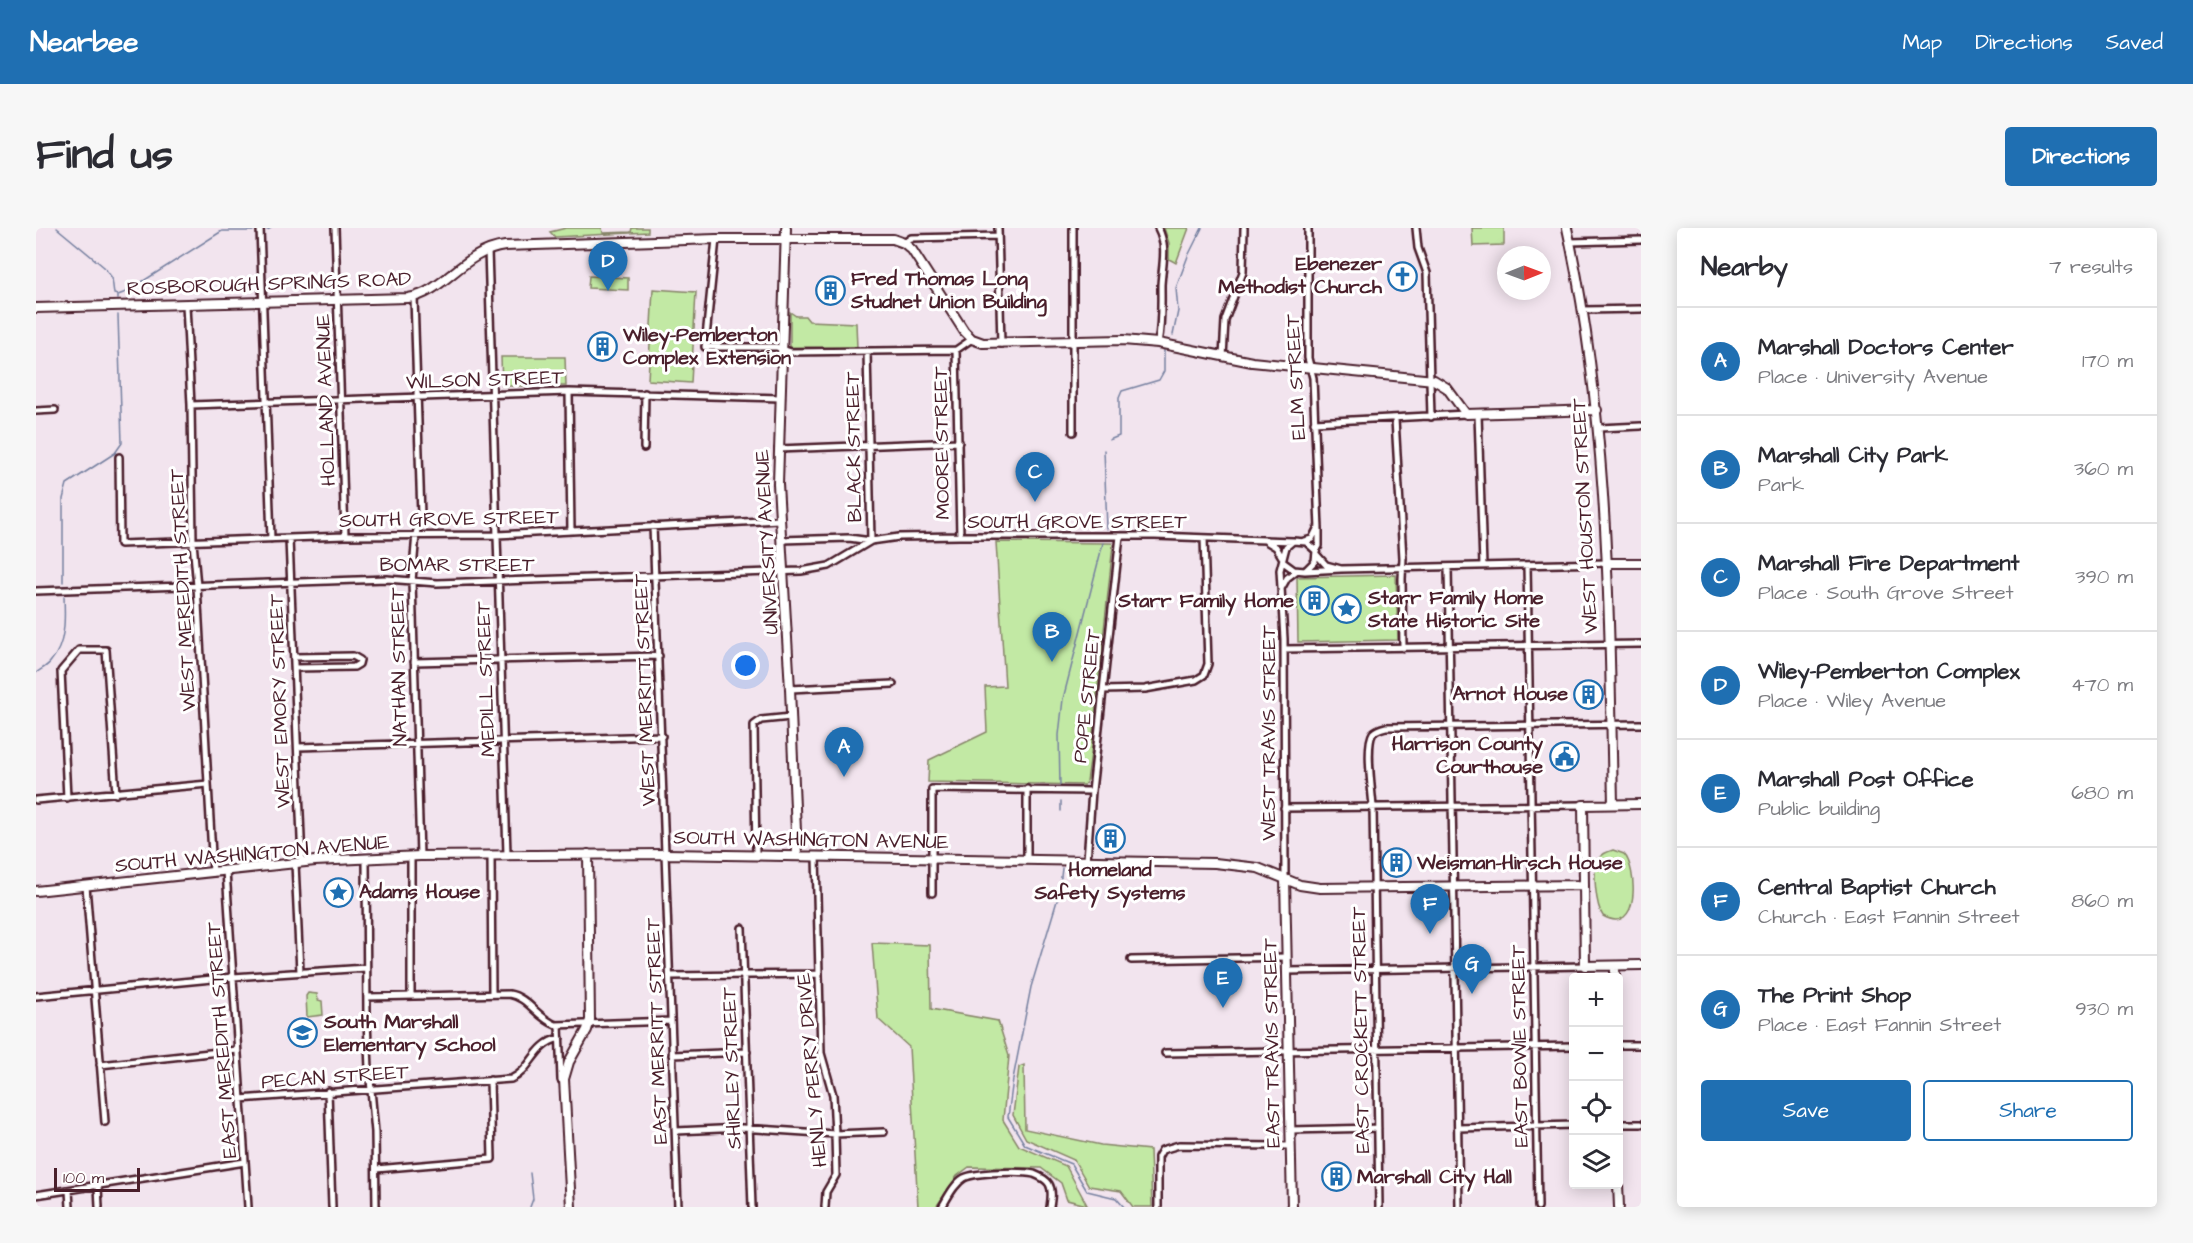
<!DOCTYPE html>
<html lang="en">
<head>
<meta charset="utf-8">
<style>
	:root { --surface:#fff; --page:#f7f7f7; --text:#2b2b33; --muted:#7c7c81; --line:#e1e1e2; --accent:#1f6fb2 }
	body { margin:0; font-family:"Architects Daughter",sans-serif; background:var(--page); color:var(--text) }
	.controls { position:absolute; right:18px; bottom:18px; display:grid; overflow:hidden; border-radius:6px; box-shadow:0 3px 15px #0003 }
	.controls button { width:54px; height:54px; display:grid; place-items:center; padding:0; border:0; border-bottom:2px solid var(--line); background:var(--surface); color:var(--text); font:30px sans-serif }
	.compass { position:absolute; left:1461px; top:18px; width:54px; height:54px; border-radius:50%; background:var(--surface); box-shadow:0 3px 15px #0003; rotate:89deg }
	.scale { position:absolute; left:18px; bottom:15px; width:86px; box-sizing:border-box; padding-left:6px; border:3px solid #4a1f2b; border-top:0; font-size:16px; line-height:21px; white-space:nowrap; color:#4a1f2b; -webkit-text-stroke:4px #fff; paint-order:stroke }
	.you { position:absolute; left:710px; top:438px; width:21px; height:21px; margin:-15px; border:4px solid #fff; border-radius:50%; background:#1a73e8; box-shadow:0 0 0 9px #1a73e833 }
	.badge { display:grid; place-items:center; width:39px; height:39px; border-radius:50%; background:var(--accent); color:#fff; font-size:20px; font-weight:700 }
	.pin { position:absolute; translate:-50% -50px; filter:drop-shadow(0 2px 3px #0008) }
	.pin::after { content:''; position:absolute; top:32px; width:21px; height:18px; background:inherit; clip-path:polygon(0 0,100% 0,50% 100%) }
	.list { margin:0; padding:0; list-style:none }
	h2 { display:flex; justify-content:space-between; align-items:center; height:78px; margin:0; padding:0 24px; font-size:26px }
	h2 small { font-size:20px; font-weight:400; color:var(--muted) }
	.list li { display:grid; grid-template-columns:39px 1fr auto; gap:18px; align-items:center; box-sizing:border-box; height:108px; padding:0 24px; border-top:2px solid var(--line) }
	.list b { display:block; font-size:22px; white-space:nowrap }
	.list p { margin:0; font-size:20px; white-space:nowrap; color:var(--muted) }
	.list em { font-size:20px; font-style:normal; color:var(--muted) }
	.actions { display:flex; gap:12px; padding:18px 24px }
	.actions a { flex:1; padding:14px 0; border:2px solid var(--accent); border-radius:6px; text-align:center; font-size:21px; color:var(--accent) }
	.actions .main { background:var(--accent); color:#fff }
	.icon { flex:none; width:33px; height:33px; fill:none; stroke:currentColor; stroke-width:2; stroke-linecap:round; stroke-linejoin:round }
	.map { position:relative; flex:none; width:1605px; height:979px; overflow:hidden; border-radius:6px }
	header { display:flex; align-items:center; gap:36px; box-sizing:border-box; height:84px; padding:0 30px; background:var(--accent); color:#fff }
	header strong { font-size:28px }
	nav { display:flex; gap:33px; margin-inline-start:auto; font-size:21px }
	.intro { display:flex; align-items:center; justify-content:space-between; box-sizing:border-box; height:144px; padding:0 36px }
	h1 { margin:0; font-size:42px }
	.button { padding:15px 27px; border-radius:6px; background:var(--accent); color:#fff; font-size:21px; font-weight:700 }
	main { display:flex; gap:36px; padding:0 36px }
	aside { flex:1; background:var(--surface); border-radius:6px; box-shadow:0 3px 15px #0003 }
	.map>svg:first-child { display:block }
	.green { fill:#c2e9a4; stroke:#868468; stroke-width:1.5 }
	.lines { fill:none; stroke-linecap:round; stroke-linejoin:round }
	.stream { stroke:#7680a0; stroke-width:1.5 }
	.street-casing { stroke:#4a1f2b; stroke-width:10 }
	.secondary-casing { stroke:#4a1f2b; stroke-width:12 }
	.street { stroke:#fff; stroke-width:5 }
	.secondary { stroke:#fff; stroke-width:8 }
	.labels { text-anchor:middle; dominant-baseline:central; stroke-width:6; stroke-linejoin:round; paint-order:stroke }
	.poi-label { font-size:20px; font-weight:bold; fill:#4a1f2b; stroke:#fff; text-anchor:start }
	.street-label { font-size:20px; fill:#4a1f2b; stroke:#fff }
</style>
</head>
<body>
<header>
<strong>Nearbee</strong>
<nav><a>Map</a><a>Directions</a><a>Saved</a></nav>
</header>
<div class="intro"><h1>Find us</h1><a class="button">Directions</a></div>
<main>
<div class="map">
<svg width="1605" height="979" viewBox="0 0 1605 979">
	<rect width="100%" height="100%" fill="#f2e4ee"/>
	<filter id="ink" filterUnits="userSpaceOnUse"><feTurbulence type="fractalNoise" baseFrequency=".0167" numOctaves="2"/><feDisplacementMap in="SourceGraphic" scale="12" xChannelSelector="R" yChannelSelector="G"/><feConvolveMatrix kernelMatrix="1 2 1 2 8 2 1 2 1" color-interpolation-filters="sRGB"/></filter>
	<g filter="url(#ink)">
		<path class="green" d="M 530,0 L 566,0 L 567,5 L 595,4 L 596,0 L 612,0 L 612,4 L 519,9 L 514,4 Z
			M 1128,0 L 1153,0 L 1140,35 L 1133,31 L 1133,15 Z
			M 1436,0 L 1468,0 L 1468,17 L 1437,18 Z
			M 553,48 L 592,50 L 592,62 L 552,60 Z
			M 617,61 L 660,64 L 655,155 L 612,152 Z
			M 754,84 L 760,88 L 769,88 L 773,93 L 820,95 L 821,120 L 754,119 Z
			M 465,129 L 529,129 L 530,158 L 466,158 Z
			M 960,314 L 1076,315 L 1077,317 L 1055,525 L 1051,553 L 1048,557 L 892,554 L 893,532 L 951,504 L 949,459 L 969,458 Z
			M 1360,347 L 1362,412 L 1262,414 L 1261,349 Z
			M 1577,622 L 1588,626 C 1601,639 1605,709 1567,688 C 1560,678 1556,643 1562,632 C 1565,626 1571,624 1577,622 Z
			M 836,715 L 894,717 L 895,781 L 962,793 L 973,828 L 967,892 L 983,918 L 1030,938 L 1051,977 L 1031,972 L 1025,955 L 1005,940 L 933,939 L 921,948 L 900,979 L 882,979 L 873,819 L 842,791 Z
			M 272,765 L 281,766 L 282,772 L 286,773 L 287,787 L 271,789 L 270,768 Z
			M 988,837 L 989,901 L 1065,917 L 1114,922 L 1116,979 L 1097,979 L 1085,963 L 1053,958 L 1038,932 L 990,911 L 977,887 L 983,839 Z"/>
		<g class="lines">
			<path class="stream" d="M 21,0 L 68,39 L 76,50 L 78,66 L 82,67
				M 231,2 L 235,0
				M 82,71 L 82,67 L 90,64 L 186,3 L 217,3
				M 1137,107 L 1142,83 L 1140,60 L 1152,28 L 1166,0
				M 1073,212 L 1083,208 L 1083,170 L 1086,163 L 1123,152 L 1128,143 L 1128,122
				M 1068,222 L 1071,301
				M 27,354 L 27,271 L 31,256 L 79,225 L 86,215 L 82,87
				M 0,445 C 5,441 12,438 15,433 C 30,416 29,390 28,369
				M 1024,557 L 1023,507 L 1027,471 L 1067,315
				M 1025,573 L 1025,583
				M 1026,640 L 1023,666 L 995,759 L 977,851 L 972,889 L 989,917 L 1035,936 L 1051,963 L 1080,970 L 1088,979
				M 494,945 L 497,971 L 494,979"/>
			<defs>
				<path id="street" d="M 224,0 L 235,311
					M 299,0 L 309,308
					M 962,0 L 965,116
					M 1122,0 C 1132,19 1126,37 1125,57 C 1125,77 1126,95 1122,115
					M 1272,0 L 1272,130 L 1277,150 L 1283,301 L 1283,318 L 1280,323
					M 1380,0 L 1382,20 L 1391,45 L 1395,189
					M 680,11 L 669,119 L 740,119 L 755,124 L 920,122 L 936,111
					M 1534,14 L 1605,12
					M 868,15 L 875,10 L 962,8
					M 452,22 L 471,626
					M 378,69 L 385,288 L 380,306 L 376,353 L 384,628
					M 150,77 L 155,177 L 157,314 L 161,358 L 177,645
					M 1548,82 L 1605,81
					M 920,122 L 924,308
					M 831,123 L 835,313
					M 1187,129 L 1189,92 L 1207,44 L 1208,0
					M 533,164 L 535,303
					M 155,177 L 533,164 L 744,170
					M 0,183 L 19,182
					M 1442,186 L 1447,338
					M 1359,191 L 1367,330 L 1366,351 L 1367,420
					M 1278,194 L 1430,186
					M 1563,200 L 1605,198
					M 1037,204 L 1037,0
					M 608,220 L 609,165
					M 742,221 L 923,214
					M 83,229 L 84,316 L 309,308 L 461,307 L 743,292
					M 617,298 L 642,979
					M 253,311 L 266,635
					M 745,312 L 813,310 L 835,313 L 863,309 L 924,308 L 1119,308 L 1257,313
					M 1230,313 L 1240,319 L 1246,329
					M 1268,313 L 1276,311 L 1281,301
					M 1247,334 L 1258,342 L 1269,343 L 1279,333 L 1280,323 L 1270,314 L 1257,313 L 1250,319 L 1244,342 L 1248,411 L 1249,651
					M 1491,337 L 1502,979
					M 1412,339 L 1423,979
					M 1305,341 L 1572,335
					M 1269,343 L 1305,341 L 1290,337 L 1281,327
					M 1246,359 L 1251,350 L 1260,343
					M 0,363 L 351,351 L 401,355 L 765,343 L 793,338 L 835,313
					M 1248,421 L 1605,416
					M 258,429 L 317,428 L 324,432 L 323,436 L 318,439 L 259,440
					M 378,434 L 623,428
					M 754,461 L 857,456
					M 1067,462 L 1109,461 L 1160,452 L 1168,447 L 1172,436 L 1168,310
					M 262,519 L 626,508
					M 991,561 L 991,632
					M 31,570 L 25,443 L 43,422 L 70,422 L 80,566
					M 0,572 L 172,556
					M 1248,580 L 1547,577
					M 455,627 L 456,766
					M 720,628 L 718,497 L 725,492 L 755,489
					M 780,628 L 785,825 L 797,867 L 799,906 L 800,947 L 790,964 L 789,979
					M 375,629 L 375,767
					M 330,630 L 331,792 L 333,841 L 339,904 L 340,979
					M 1051,632 L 1056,563 L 1084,308
					M 259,635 L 264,744
					M 190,643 L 212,979
					M 50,658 L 69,894
					M 896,665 L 896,561 L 1056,563
					M 706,700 L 716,979
					M 1095,732 L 1251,729
					M 1251,743 L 1549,738
					M 634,748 L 782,746
					M 0,768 L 197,749 L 330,740
					M 331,769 L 473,766 C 492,769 501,790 520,797 L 635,793
					M 523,797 L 525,852
					M 1582,817 L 1605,817
					M 1129,825 L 1538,818
					M 636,827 L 711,824
					M 64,837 L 201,822
					M 292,863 L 296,979
					M 204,871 L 475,851 C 497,841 497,816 524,810
					M 1582,896 L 1605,896
					M 1422,900 L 1538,897
					M 1254,902 L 1342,900
					M 640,903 L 706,900 L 799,906 L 848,904
					M 340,941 L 456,931 L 454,852
					M 62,958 L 63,979
					M 33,962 L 34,979
					M 0,967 L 209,934
					M 906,979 C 912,969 918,956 928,950 C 940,944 985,943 998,946 C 1003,948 1010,951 1013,956 C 1017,963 1015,972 1014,979
					M 1122,979 L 1122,929 L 1126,922 L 1143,917 L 1255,918
					M 1343,979 L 1337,579 C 1336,563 1329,517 1337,505 C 1341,501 1346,500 1350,499 L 1605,496"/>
				<path id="secondary" d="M 750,0 L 742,256 L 754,461 L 761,627
					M 1531,0 C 1573,191 1573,382 1577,576
					M 0,80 L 372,70 C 408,65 427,23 469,18 L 680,11 L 857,11 L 868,15 L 876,22 L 928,103 L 936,111 L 947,115 L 1087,112 L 1122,115 L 1216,134 L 1398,152 L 1411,160 L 1430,186 L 1561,182
					M 1572,335 L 1605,335
					M 1605,576 L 1547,577 L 1549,738 L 1605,737
					M 1249,651 L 1256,979
					M 0,663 L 279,633 L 384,628 L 630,626 L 1179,635 L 1222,640 L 1264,657 L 1284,660 L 1548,657
					M 1579,738 L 1579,750
					M 1582,956 L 1583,979
					M 535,979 L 528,851 L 533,834 L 551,802 L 554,792 L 552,626"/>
			</defs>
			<use href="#street" class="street-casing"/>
			<use href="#secondary" class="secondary-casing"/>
			<use href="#street" class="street"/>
			<use href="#secondary" class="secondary"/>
		</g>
	</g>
	<defs>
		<symbol id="church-ring" viewBox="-11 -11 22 22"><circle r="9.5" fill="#fff" stroke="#1f6fb2" stroke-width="1.5"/><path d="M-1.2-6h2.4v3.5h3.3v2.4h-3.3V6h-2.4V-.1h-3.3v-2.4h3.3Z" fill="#1f6fb2"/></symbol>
		<symbol id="building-ring" viewBox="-11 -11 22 22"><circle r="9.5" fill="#fff" stroke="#1f6fb2" stroke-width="1.5"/><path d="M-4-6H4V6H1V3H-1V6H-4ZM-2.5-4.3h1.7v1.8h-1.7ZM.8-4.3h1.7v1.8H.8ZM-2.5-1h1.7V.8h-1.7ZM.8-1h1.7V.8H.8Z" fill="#1f6fb2"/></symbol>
		<symbol id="sight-ring" viewBox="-11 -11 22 22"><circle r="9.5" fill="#fff" stroke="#1f6fb2" stroke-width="1.5"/><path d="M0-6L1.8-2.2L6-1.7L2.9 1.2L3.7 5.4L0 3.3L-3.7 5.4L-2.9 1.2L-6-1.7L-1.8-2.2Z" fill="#1f6fb2"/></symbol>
		<symbol id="civic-ring" viewBox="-11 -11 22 22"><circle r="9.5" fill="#fff" stroke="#1f6fb2" stroke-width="1.5"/><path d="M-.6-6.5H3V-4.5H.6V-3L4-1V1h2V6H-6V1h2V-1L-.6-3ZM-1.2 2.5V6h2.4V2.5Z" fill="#1f6fb2"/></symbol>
		<symbol id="school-ring" viewBox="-11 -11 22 22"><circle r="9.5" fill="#fff" stroke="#1f6fb2" stroke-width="1.5"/><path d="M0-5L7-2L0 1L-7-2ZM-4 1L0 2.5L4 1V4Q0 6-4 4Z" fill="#1f6fb2"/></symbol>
	</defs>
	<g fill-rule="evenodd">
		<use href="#church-ring" x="1350" y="32" width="33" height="33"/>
		<use href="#building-ring" x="778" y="46" width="33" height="33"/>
		<use href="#building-ring" x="550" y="102" width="33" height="33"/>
		<use href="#building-ring" x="1262" y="356" width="33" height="33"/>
		<use href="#sight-ring" x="1294" y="364" width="33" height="33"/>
		<use href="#building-ring" x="1536" y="450" width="33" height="33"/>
		<use href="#civic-ring" x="1512" y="512" width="33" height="33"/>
		<use href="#building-ring" x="1058" y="594" width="33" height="33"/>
		<use href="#building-ring" x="1344" y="618" width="33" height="33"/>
		<use href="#sight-ring" x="286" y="648" width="33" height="33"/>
		<use href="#school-ring" x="250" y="788" width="33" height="33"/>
		<use href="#building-ring" x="1284" y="932" width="33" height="33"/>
	</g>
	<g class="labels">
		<g class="poi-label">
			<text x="1346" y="36" text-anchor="end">Ebenezer<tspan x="1346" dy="23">Methodist Church</tspan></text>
			<text x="815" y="51">Fred Thomas Long<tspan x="815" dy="23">Studnet Union Building</tspan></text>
			<text x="587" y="107">Wiley-Pemberton<tspan x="587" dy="23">Complex Extension</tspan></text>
			<text x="1332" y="370">Starr Family Home<tspan x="1332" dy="23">State Historic Site</tspan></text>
			<text x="1258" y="373" text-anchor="end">Starr Family Home</text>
			<text x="1532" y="466" text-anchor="end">Arnot House</text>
			<text x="1507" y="516" text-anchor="end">Harrison County<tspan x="1507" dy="23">Courthouse</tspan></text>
			<text x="1381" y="635">Weisman-Hirsch House</text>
			<text x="1074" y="642" text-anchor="middle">Homeland<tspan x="1074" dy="23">Safety Systems</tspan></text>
			<text x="323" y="664">Adams House</text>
			<text x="288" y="794">South Marshall<tspan x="288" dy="23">Elementary School</tspan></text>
			<text x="1321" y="949">Marshall City Hall</text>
		</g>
		<g class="street-label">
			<text transform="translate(233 56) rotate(-2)">ROSBOROUGH SPRINGS ROAD</text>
			<text transform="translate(1260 149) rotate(-93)">ELM STREET</text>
			<text transform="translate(449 152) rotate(-2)">WILSON STREET</text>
			<text transform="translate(290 172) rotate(-92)">HOLLAND AVENUE</text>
			<text transform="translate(906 215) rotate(-91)">MOORE STREET</text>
			<text transform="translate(818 219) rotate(-91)">BLACK STREET</text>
			<text transform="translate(1549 288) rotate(-93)">WEST HOUSTON STREET</text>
			<text transform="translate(413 291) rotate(-1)">SOUTH GROVE STREET</text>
			<text x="1041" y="294">SOUTH GROVE STREET</text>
			<text transform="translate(731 314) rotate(-93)">UNIVERSITY AVENUE</text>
			<text x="421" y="337">BOMAR STREET</text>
			<text transform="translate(147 362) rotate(-93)">WEST MEREDITH STREET</text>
			<text transform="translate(363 439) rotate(-91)">NATHAN STREET</text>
			<text transform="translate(450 451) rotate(-92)">MEDILL STREET</text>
			<text transform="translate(609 462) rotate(-92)">WEST MERRITT STREET</text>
			<text transform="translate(1051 468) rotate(-84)">POPE STREET</text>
			<text transform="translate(244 473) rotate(-92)">WEST EMORY STREET</text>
			<text transform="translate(1233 505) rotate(-90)">WEST TRAVIS STREET</text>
			<text transform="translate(775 612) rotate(1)">SOUTH WASHINGTON AVENUE</text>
			<text transform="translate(216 626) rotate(-5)">SOUTH WASHINGTON AVENUE</text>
			<text transform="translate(1325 802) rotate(-91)">EAST CROCKETT STREET</text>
			<text transform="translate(621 803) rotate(-92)">EAST MERRITT STREET</text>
			<text transform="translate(186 812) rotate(-94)">EAST MEREDITH STREET</text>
			<text transform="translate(1236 815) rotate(-91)">EAST TRAVIS STREET</text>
			<text transform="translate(1484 818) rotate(-91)">EAST BOWIE STREET</text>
			<text transform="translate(696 840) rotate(-92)">SHIRLEY STREET</text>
			<text transform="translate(776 842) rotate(-95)">HENLY PERRY DRIVE</text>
			<text transform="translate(299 849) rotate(-4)">PECAN STREET</text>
		</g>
	</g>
</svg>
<div class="controls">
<button>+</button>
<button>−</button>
<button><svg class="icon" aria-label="locate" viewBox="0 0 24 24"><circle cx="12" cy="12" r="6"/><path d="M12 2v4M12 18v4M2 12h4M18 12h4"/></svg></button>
<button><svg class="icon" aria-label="layers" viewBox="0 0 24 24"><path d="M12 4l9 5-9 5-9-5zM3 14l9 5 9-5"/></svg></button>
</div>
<svg class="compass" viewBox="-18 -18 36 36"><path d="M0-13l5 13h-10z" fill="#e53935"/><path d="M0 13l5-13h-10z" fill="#7c7c81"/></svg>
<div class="scale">100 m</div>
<div class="you"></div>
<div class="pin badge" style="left:808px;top:549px">A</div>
<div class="pin badge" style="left:1016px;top:434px">B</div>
<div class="pin badge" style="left:999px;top:274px">C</div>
<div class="pin badge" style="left:572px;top:63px">D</div>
<div class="pin badge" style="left:1187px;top:780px">E</div>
<div class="pin badge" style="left:1394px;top:706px">F</div>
<div class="pin badge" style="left:1436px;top:766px">G</div>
</div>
<aside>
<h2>Nearby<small>7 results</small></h2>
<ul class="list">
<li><span class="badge">A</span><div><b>Marshall Doctors Center</b><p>Place · University Avenue</p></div><em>170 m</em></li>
<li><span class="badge">B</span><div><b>Marshall City Park</b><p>Park</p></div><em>360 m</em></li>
<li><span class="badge">C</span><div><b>Marshall Fire Department</b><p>Place · South Grove Street</p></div><em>390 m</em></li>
<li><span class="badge">D</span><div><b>Wiley-Pemberton Complex</b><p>Place · Wiley Avenue</p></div><em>470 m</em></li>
<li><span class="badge">E</span><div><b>Marshall Post Office</b><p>Public building</p></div><em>680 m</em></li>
<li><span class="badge">F</span><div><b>Central Baptist Church</b><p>Church · East Fannin Street</p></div><em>860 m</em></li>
<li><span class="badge">G</span><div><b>The Print Shop</b><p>Place · East Fannin Street</p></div><em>930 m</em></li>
</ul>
<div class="actions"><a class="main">Save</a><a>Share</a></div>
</aside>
</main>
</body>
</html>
